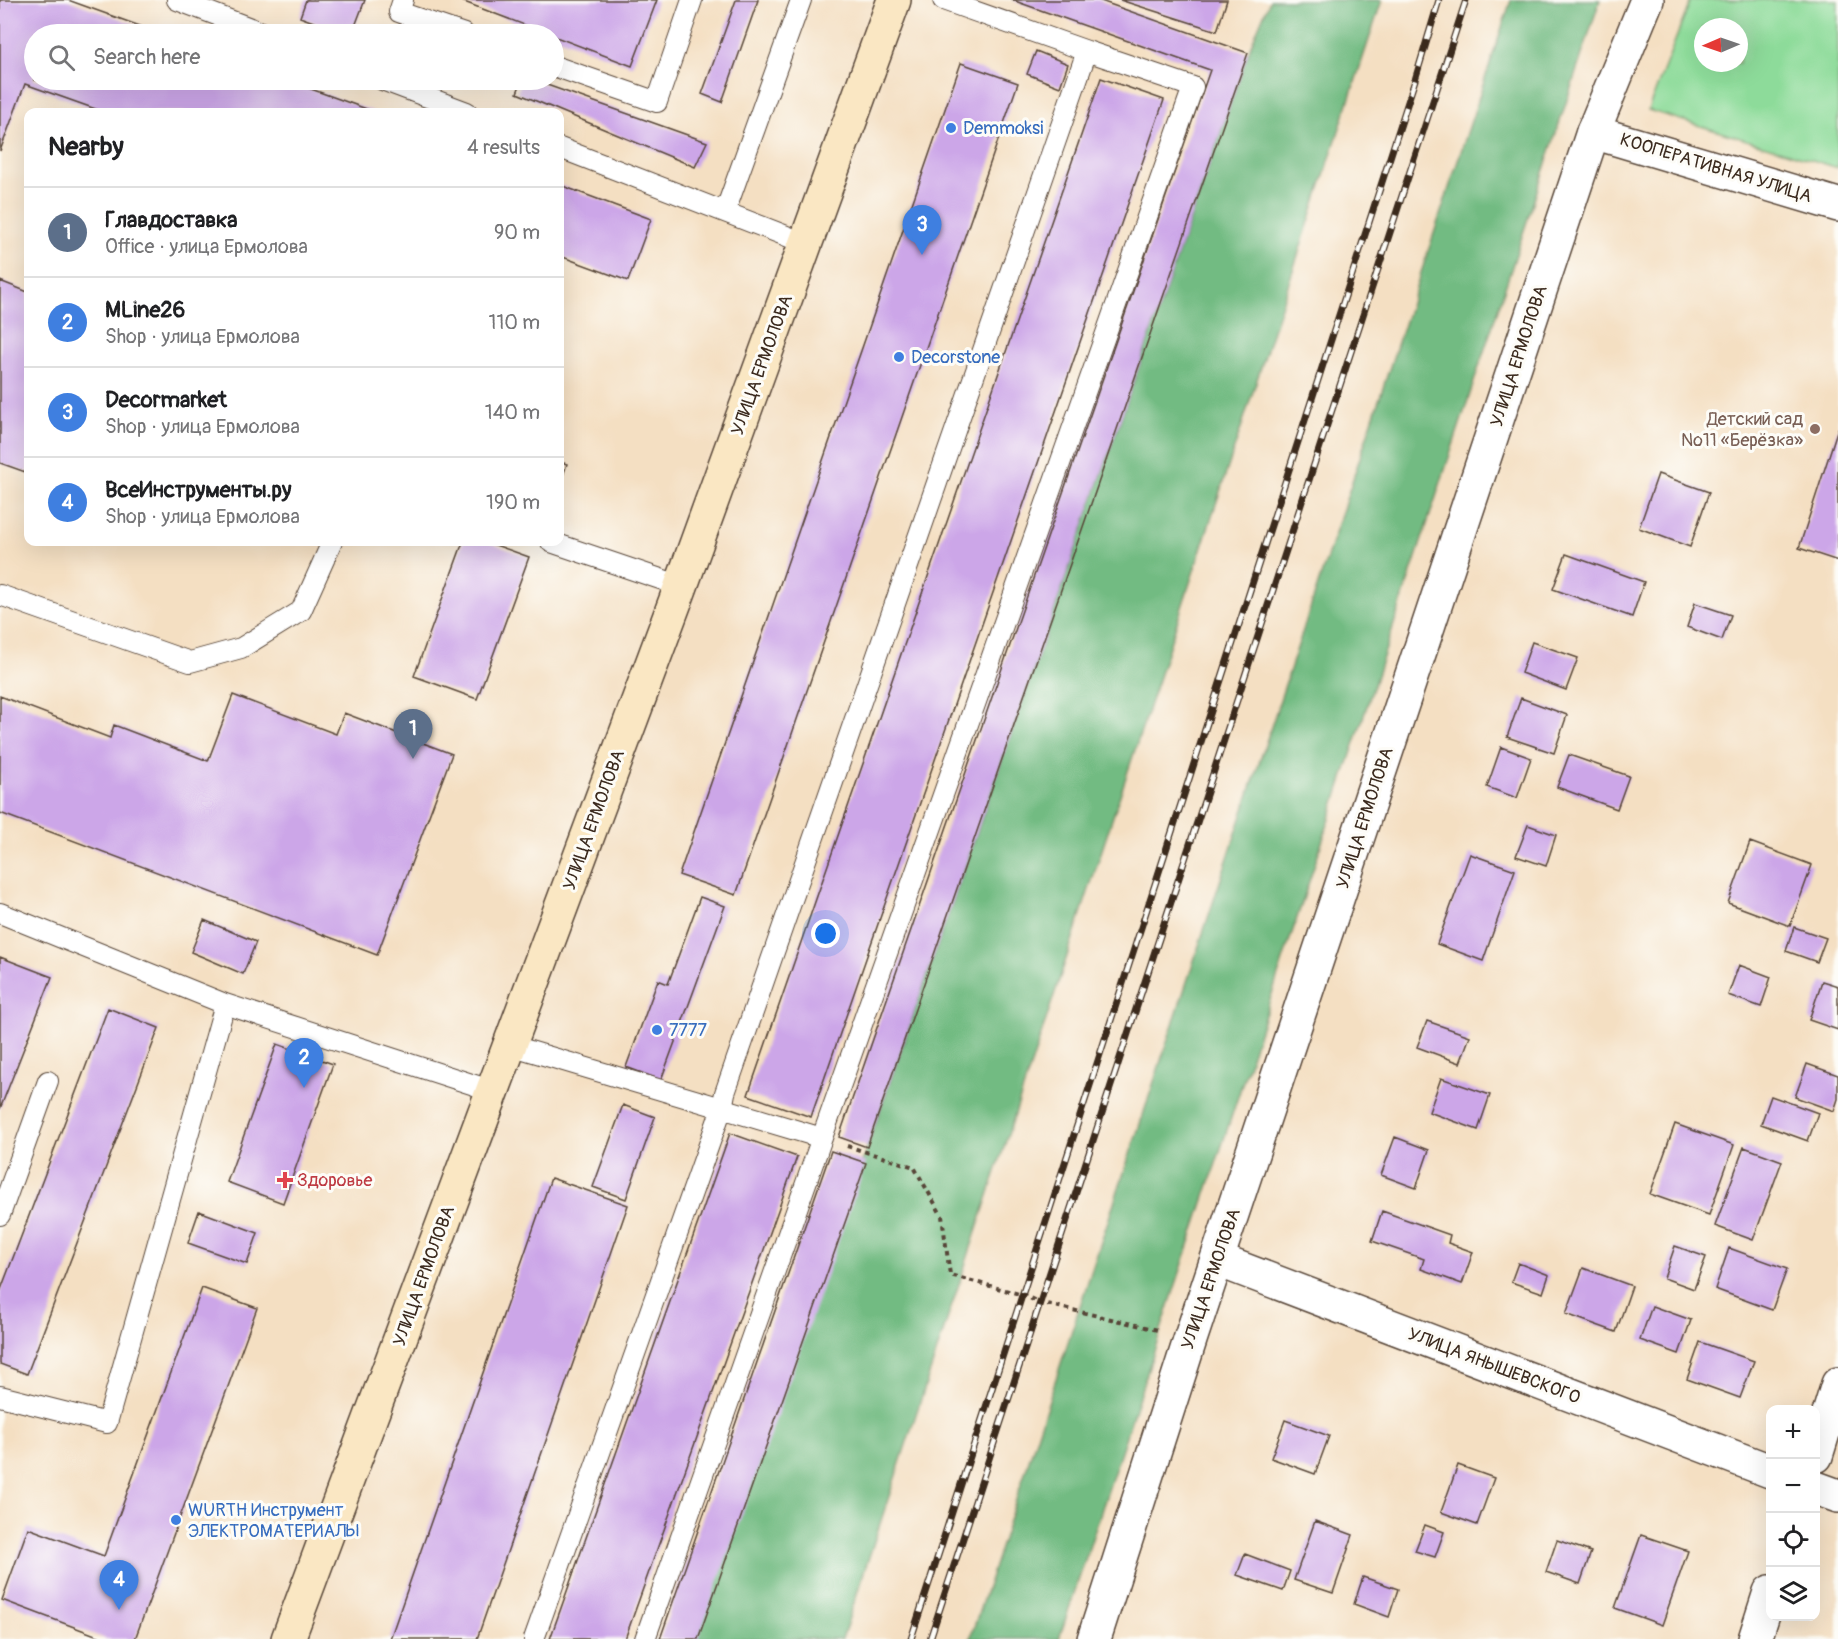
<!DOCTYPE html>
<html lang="en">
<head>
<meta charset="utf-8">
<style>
	:root { --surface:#fff; --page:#f6f6f6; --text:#202124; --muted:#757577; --line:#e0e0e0; --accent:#0b8043 }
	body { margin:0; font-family:Pangolin,sans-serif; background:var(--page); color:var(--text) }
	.controls { position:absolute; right:18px; bottom:18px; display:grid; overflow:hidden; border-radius:12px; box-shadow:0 6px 24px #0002 }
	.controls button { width:54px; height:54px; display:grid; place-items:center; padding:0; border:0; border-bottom:2px solid var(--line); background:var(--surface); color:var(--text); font:30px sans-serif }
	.compass { position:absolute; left:1694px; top:18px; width:54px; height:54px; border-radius:50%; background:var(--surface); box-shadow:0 6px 24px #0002; rotate:268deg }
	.you { position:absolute; left:826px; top:934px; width:21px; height:21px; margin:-15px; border:4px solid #fff; border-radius:50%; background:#1a73e8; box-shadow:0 0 0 9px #1a73e833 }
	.badge { display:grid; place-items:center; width:39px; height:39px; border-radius:50%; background:var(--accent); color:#fff; font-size:20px; font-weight:700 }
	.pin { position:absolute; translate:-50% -50px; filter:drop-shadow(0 2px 3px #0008) }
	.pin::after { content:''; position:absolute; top:32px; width:21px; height:18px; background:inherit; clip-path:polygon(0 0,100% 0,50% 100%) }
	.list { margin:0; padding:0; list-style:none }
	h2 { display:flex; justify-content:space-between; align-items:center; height:78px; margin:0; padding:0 24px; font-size:26px }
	h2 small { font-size:20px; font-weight:400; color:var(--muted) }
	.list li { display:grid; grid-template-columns:39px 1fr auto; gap:18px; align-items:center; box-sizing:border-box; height:90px; padding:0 24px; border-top:2px solid var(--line) }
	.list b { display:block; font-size:22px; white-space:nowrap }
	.list p { margin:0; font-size:20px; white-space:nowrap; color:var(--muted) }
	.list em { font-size:20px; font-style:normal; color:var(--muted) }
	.icon { flex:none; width:33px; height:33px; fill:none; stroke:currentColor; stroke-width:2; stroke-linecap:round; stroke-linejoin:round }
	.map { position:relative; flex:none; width:1838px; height:1639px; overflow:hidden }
	.search { position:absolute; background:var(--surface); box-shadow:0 6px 24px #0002; left:24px; top:24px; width:540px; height:66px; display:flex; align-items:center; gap:15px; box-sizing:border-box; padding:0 21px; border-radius:33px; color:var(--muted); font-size:22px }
	.panel { position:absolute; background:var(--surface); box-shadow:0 6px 24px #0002; left:24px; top:108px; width:540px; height:438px; border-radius:12px }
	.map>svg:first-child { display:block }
	.green { fill:#8ddb9a; stroke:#64825c; stroke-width:1.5; fill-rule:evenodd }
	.forest { fill:#72bb82; stroke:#567250; stroke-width:1.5 }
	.building { fill:#cca6e8 }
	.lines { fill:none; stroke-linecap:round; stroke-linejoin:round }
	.service-casing { stroke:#574537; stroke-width:22 }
	.minor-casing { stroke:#574537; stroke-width:36 }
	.tertiary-casing { stroke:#574537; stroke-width:36 }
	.secondary-casing { stroke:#574537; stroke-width:36 }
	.path { stroke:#574537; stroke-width:4; stroke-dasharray:4.5 4.5; stroke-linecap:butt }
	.service { stroke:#fff; stroke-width:20 }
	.minor { stroke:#fff; stroke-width:33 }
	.tertiary { stroke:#fff; stroke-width:33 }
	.secondary { stroke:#fae7c3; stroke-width:33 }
	.rail-casing { stroke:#3b2a1e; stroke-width:7 }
	.rail { stroke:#fdfcf7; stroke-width:4.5; stroke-dasharray:14; stroke-linecap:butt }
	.shop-dot { fill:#3f7fe0; stroke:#fdfcf7; stroke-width:2 }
	.education-dot { fill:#8d6e63; stroke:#fdfcf7; stroke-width:2 }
	.health-dot { fill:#e0444e; stroke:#fdfcf7; stroke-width:2 }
	.labels { text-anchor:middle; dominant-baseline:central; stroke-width:6; stroke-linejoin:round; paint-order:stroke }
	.shop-label { font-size:18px; fill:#366cbe; stroke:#fdfcf7; text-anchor:start }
	.street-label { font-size:18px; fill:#3b2a1e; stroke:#fdfcf7 }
	.education-label { font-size:18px; fill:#785e54; stroke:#fdfcf7; text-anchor:end }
	.health-label { font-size:18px; fill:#be3a42; stroke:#fdfcf7; text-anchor:start }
</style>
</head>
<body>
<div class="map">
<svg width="1838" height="1639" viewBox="0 0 1838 1639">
	<rect width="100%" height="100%" fill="#fdfcf7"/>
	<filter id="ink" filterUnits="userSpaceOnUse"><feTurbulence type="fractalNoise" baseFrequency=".0167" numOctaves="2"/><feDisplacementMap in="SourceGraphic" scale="12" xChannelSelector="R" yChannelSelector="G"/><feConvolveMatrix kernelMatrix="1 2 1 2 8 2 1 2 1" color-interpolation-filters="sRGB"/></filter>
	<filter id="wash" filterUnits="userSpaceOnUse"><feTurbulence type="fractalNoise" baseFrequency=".008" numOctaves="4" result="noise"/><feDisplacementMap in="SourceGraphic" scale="24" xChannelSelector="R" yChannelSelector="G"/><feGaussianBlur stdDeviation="1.35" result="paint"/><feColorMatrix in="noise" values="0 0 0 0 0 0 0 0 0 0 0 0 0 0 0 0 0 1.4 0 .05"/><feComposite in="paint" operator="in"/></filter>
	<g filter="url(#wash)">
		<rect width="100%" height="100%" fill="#f4dfc2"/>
		<path class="green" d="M 1691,0 L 1838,0 L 1838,168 L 1648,110 ZM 1703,27 L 1739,27 L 1739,63 L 1703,63 Z"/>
		<path class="forest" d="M 1270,0 L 1382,0 L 842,1639 L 696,1639 L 1251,45 Z
			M 1511,0 L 1600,0 L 1059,1639 L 970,1639 Z"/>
		<g id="blocks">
			<path class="building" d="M 0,0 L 68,0 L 162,34 L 34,34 L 34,80 L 286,80 L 375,112 L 104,112 L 25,84 L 0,151 Z
				M 306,0 L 365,0 L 352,34 L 346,34 L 300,17 Z
				M 459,0 L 657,0 L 632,66 Z
				M 736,0 L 758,0 L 722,102 L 702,94 Z
				M 1012,0 L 1098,0 L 1248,53 L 867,1147 L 839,1137 L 1210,70 Z
				M 1120,0 L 1227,0 L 1217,31 Z
				M 1036,51 L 1068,64 L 1060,87 L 1027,74 Z
				M 961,63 L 1018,83 L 736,895 L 679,875 Z
				M 1101,78 L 1164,100 L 811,1117 L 748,1095 Z
				M 522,80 L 533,80 L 707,142 L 695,167 L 517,93 Z
				M 560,185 L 651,219 L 628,281 L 560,256 Z
				M 0,281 L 28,292 L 28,473 L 0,463 Z
				M 1838,428 L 1838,561 L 1799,548 Z
				M 560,462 L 567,464 L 560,484 Z
				M 1658,474 L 1709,492 L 1690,547 L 1639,528 Z
				M 463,542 L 487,542 L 529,557 L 477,699 L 414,676 Z
				M 1566,554 L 1644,582 L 1632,617 L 1553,589 Z
				M 1695,603 L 1731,615 L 1722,640 L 1687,627 Z
				M 1532,642 L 1578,658 L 1566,690 L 1521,673 Z
				M 233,695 L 336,734 L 344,713 L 452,754 L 377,955 L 0,813 L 0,696 L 110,738 L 114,725 L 208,761 Z
				M 1521,698 L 1567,715 L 1554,753 L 1507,737 Z
				M 1501,747 L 1531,758 L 1517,798 L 1487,787 Z
				M 1569,755 L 1629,776 L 1617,809 L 1557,787 Z
				M 1528,825 L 1556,835 L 1546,866 L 1516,856 Z
				M 1750,842 L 1812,865 L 1790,926 L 1728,903 Z
				M 1470,854 L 1515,870 L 1483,961 L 1437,944 Z
				M 700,897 L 725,906 L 661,1080 L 626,1067 L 658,980 L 668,984 Z
				M 204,920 L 256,942 L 243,974 L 191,952 Z
				M 1794,927 L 1826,938 L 1817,962 L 1786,951 Z
				M 0,957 L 52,977 L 0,1109 Z
				M 1739,965 L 1771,977 L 1761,1007 L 1728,995 Z
				M 1822,981 L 1838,986 L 1838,1030 L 1809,1020 Z
				M 108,1008 L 159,1028 L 27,1374 L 0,1364 L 0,1292 Z
				M 1427,1021 L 1470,1036 L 1460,1063 L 1417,1047 Z
				M 277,1044 L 333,1064 L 283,1203 L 227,1182 Z
				M 1807,1064 L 1838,1075 L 1838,1099 L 1834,1111 L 1795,1097 Z
				M 1441,1078 L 1490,1095 L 1478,1130 L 1429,1112 Z
				M 1771,1096 L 1818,1113 L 1808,1141 L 1761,1124 Z
				M 623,1105 L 655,1117 L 626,1199 L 593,1187 Z
				M 1675,1124 L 1734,1145 L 1709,1215 L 1650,1194 Z
				M 730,1133 L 797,1157 L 625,1639 L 550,1639 Z
				M 1395,1137 L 1429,1150 L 1416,1188 L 1381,1175 Z
				M 1744,1147 L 1782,1161 L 1753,1240 L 1715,1226 Z
				M 831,1151 L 866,1163 L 698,1639 L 660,1639 Z
				M 551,1178 L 628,1205 L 477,1639 L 390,1639 Z
				M 199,1211 L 258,1233 L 247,1264 L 188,1243 Z
				M 1382,1211 L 1450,1235 L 1448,1243 L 1473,1252 L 1462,1284 L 1421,1269 L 1424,1259 L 1372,1241 Z
				M 1675,1246 L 1706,1257 L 1694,1289 L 1664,1278 Z
				M 1729,1248 L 1787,1269 L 1772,1310 L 1715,1289 Z
				M 1518,1263 L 1549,1275 L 1543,1293 L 1511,1282 Z
				M 1583,1268 L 1632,1286 L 1616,1332 L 1566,1314 Z
				M 202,1288 L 257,1308 L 135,1639 L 106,1639 L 2,1600 L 28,1528 L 104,1556 Z
				M 1652,1306 L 1691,1320 L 1679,1354 L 1640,1340 Z
				M 1700,1342 L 1754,1361 L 1740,1398 L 1687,1379 Z
				M 1285,1420 L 1329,1436 L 1315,1474 L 1271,1458 Z
				M 1458,1465 L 1494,1478 L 1477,1525 L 1441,1512 Z
				M 1315,1521 L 1353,1535 L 1333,1593 L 1294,1580 Z
				M 1425,1525 L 1444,1532 L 1435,1557 L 1415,1551 Z
				M 1641,1535 L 1688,1551 L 1662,1625 L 1615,1608 Z
				M 1557,1540 L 1591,1552 L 1580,1584 L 1546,1572 Z
				M 1245,1554 L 1290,1571 L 1283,1591 L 1237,1575 Z
				M 1363,1577 L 1398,1589 L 1389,1617 L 1354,1604 Z"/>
		</g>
	</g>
	<g filter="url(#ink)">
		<use href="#blocks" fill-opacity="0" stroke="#574537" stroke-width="1.5"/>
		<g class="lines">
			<defs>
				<path id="service" d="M 177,0 L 266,34
					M 403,0 L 399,12 L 464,34
					M 943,0 L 1087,51
					M 554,66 L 657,102 L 692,0
					M 382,80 L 467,112
					M 560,148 L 807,244
					M 725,212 L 801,0
					M 551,542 L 681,586
					M 0,595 L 190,662 L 241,648 L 301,611 L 332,542
					M 0,913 L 225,1004 L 493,1091
					M 510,1045 L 822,1138
					M 0,1215 L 48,1081
					M 0,1396 L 107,1423 L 225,1004
					M 534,1639 L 722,1108 L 725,1093 L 1087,51 L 1193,87 L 645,1639"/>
				<path id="minor" d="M 1593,132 L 1838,205
					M 1218,1260 L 1770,1471
					M 1816,1456 L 1838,1384
					M 1816,1488 L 1838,1496
					M 1755,1639 L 1770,1592"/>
				<path id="tertiary" d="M 1094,1639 L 1191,1337 L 1593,132 L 1647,0"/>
				<path id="secondary" d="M 288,1639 L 681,586 L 894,0"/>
			</defs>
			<use href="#service" class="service-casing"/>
			<use href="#minor" class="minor-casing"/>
			<use href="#tertiary" class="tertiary-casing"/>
			<use href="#secondary" class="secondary-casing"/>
			<path class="path" d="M 847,1146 L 914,1167 L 942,1216 L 950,1275 L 1023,1295 L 1038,1302 L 1158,1330"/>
			<use href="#service" class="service"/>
			<use href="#minor" class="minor"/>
			<use href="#tertiary" class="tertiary"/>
			<use href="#secondary" class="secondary"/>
			<defs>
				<path id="rail" d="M 911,1639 L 1415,80 L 1439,0
					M 930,1639 L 1466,0"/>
			</defs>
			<use href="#rail" class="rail-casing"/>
			<use href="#rail" class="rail"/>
		</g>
	</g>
	<g class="shop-dot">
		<circle cx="951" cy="128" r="6"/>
		<circle cx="899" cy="357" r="6"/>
		<circle cx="657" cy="1030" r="6"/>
		<circle cx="176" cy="1520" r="6"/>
	</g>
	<circle class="education-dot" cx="1815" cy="429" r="6"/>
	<path class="health-dot" d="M282 1171h6v6h6v6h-6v6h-6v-6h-6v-6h6z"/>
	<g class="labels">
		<g class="shop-label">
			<text x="963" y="128">Demmoksi</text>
			<text x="911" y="357">Decorstone</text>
			<text x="669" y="1030">7777</text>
			<text x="188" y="1510">WURTH Инструмент<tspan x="188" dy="21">ЭЛЕКТРОМАТЕРИАЛЫ</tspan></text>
		</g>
		<g class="street-label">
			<text transform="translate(1716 168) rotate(17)">КООПЕРАТИВНАЯ УЛИЦА</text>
			<text transform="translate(1519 356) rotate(-72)">УЛИЦА ЕРМОЛОВА</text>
			<text transform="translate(762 365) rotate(-70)">УЛИЦА ЕРМОЛОВА</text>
			<text transform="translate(1365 818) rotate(-72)">УЛИЦА ЕРМОЛОВА</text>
			<text transform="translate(594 820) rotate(-70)">УЛИЦА ЕРМОЛОВА</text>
			<text transform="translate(424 1276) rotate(-70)">УЛИЦА ЕРМОЛОВА</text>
			<text transform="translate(1211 1279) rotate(-71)">УЛИЦА ЕРМОЛОВА</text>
			<text transform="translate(1494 1366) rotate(21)">УЛИЦА ЯНЫШЕВСКОГО</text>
		</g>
		<g class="education-label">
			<text x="1803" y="419">Детский сад<tspan x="1803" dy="21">№11 «Берёзка»</tspan></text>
		</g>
		<g class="health-label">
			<text x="297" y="1180">Здоровье</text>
		</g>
	</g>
</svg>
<div class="controls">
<button>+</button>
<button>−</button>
<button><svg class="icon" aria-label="locate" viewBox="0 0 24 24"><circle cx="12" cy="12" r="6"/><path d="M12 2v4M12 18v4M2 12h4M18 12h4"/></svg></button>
<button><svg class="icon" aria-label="layers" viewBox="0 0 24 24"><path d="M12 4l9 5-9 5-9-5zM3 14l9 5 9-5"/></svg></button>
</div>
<svg class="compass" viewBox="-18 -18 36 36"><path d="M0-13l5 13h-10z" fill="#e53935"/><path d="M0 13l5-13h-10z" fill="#757577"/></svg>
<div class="you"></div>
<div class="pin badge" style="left:413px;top:759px;background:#5c6f8a">1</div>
<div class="pin badge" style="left:304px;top:1088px;background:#3f7fe0">2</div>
<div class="pin badge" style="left:922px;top:255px;background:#3f7fe0">3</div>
<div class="pin badge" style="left:119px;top:1610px;background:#3f7fe0">4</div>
<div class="search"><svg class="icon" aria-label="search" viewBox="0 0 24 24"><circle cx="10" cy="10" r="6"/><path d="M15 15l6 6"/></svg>Search here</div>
<section class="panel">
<h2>Nearby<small>4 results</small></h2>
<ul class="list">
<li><span class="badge" style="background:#5c6f8a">1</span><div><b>Главдоставка</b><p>Office · улица Ермолова</p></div><em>90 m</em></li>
<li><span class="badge" style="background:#3f7fe0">2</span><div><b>MLine26</b><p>Shop · улица Ермолова</p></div><em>110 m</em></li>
<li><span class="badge" style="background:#3f7fe0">3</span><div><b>Decormarket</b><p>Shop · улица Ермолова</p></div><em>140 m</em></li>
<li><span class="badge" style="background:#3f7fe0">4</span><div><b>ВсеИнструменты.ру</b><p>Shop · улица Ермолова</p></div><em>190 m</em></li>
</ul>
</section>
</div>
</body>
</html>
